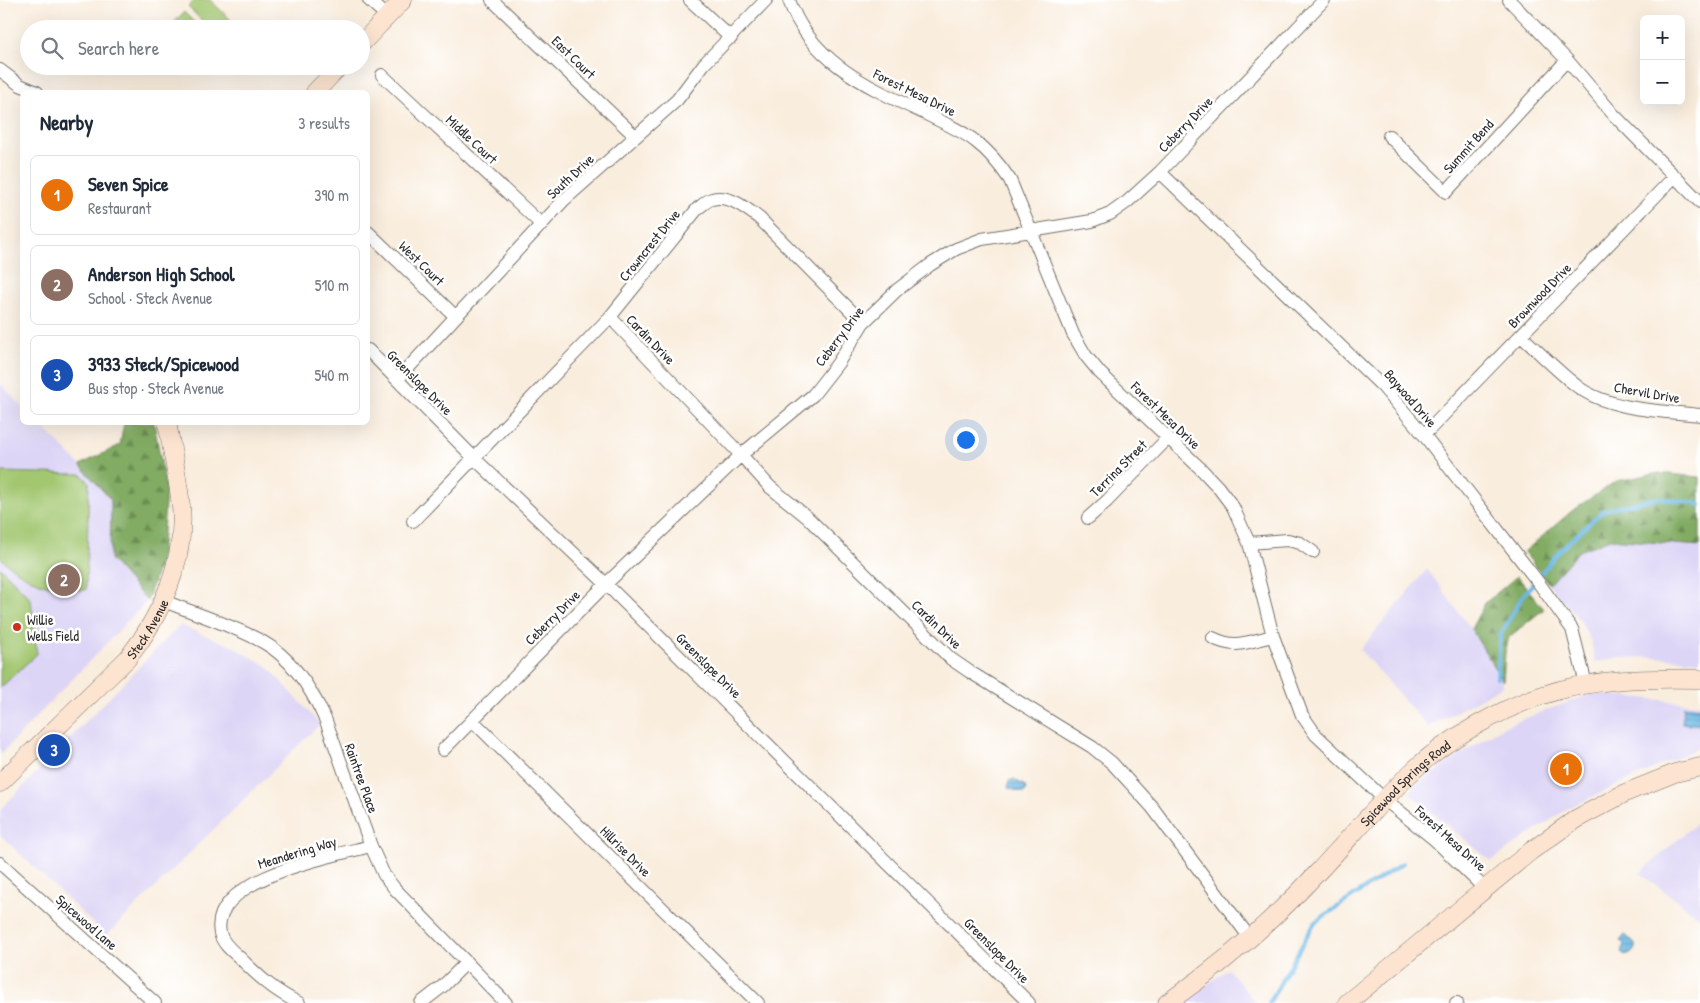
<!DOCTYPE html>
<html lang="en">
<head>
<meta charset="utf-8">
<style>
	:root { --surface:#fff; --page:#f6f6f7; --text:#1f2937; --muted:#747a83; --line:#e0e1e3; --accent:#2563eb }
	body { margin:0; font-family:"Patrick Hand",sans-serif; background:var(--page); color:var(--text) }
	.controls { position:absolute; right:15px; top:15px; display:grid; overflow:hidden; border-radius:8px; box-shadow:0 5px 20px #0002 }
	.controls button { width:45px; height:45px; display:grid; place-items:center; padding:0; border:0; border-bottom:1px solid var(--line); background:var(--surface); color:var(--text); font:25px sans-serif }
	.you { position:absolute; left:965px; top:439px; width:18px; height:18px; margin:-12px; border:4px solid #fff; border-radius:50%; background:#1a73e8; box-shadow:0 0 0 8px #1a73e833 }
	.badge { display:grid; place-items:center; width:32px; height:32px; border-radius:50%; background:var(--accent); color:#fff; font-size:16px; font-weight:700 }
	.pin { position:absolute; translate:-50% -50%; border:2px solid #fff; box-shadow:0 1px 5px #0006 }
	.list { margin:0; padding:0; list-style:none }
	h2 { display:flex; justify-content:space-between; align-items:center; height:65px; margin:0; padding:0 20px; font-size:21px }
	h2 small { font-size:16px; font-weight:400; color:var(--muted) }
	.list li { display:grid; grid-template-columns:32px 1fr auto; gap:15px; align-items:center; box-sizing:border-box; height:80px; margin:0 10px 10px; padding:0 10px; border:1px solid var(--line); border-radius:8px }
	.list b { display:block; font-size:19px; white-space:nowrap }
	.list p { margin:0; font-size:16px; white-space:nowrap; color:var(--muted) }
	.list em { font-size:16px; font-style:normal; color:var(--muted) }
	.icon { flex:none; width:28px; height:28px; fill:none; stroke:currentColor; stroke-width:2; stroke-linecap:round; stroke-linejoin:round }
	.map { position:relative; flex:none; width:1700px; height:1003px; overflow:hidden }
	.search { position:absolute; background:var(--surface); box-shadow:0 5px 20px #0002; left:20px; top:20px; width:350px; height:55px; display:flex; align-items:center; gap:12px; box-sizing:border-box; padding:0 18px; border-radius:28px; color:var(--muted); font-size:19px }
	.panel { position:absolute; background:var(--surface); box-shadow:0 5px 20px #0002; left:20px; top:90px; width:350px; height:335px; border-radius:8px }
	.map>svg:first-child { display:block }
	.built { fill:#ddd5f6 }
	.forest { fill:url(#forest-firs); stroke:#566c47 }
	.park { fill:#a3c771; stroke:#67794e }
	.water { fill:url(#water-rules); stroke:#4c7288 }
	.lines { fill:none; stroke-linecap:round; stroke-linejoin:round }
	.stream { stroke:#6db9e6; stroke-width:4 }
	.street-casing { stroke:#736f69; stroke-width:14 }
	.secondary-casing { stroke:#736f69; stroke-width:19 }
	.street { stroke:#fff; stroke-width:12 }
	.secondary { stroke:#fde4d1; stroke-width:18 }
	.poi-dot { fill:#c8321e; stroke:#fff; stroke-width:2 }
	.labels { text-anchor:middle; dominant-baseline:central; stroke-width:5; stroke-linejoin:round; paint-order:stroke }
	.street-label { font-size:14px; fill:#2b2b2b; stroke:#fff }
	.poi-label { font-size:14px; fill:#2b2b2b; stroke:#fff; text-anchor:start }
</style>
</head>
<body>
<div class="map">
<svg width="1700" height="1003" viewBox="0 0 1700 1003">
	<defs>
		<pattern id="forest-firs" width="22" height="20" patternUnits="userSpaceOnUse" patternTransform="scale(1.25)"><rect width="22" height="20" fill="#82ac63"/><path d="M5 1l3.5 6h-7zM16 11l3.5 6h-7z" fill="#6b8c52"/></pattern>
		<pattern id="water-rules" width="6" height="5" patternUnits="userSpaceOnUse" patternTransform="scale(1.25)"><rect width="6" height="5" fill="#6db9e6"/><path d="M0 2.5h6" fill="none" stroke="#5a97bb"/></pattern>
	</defs>
	<rect width="100%" height="100%" fill="#fff"/>
	<filter id="ink" filterUnits="userSpaceOnUse"><feTurbulence type="fractalNoise" baseFrequency=".02" numOctaves="2"/><feDisplacementMap in="SourceGraphic" scale="10" xChannelSelector="R" yChannelSelector="G"/><feConvolveMatrix kernelMatrix="1 2 1 2 8 2 1 2 1" color-interpolation-filters="sRGB"/></filter>
	<filter id="wash" filterUnits="userSpaceOnUse"><feTurbulence type="fractalNoise" baseFrequency=".0096" numOctaves="4" result="noise"/><feDisplacementMap in="SourceGraphic" scale="20" xChannelSelector="R" yChannelSelector="G"/><feGaussianBlur stdDeviation="1.12" result="paint"/><feColorMatrix in="noise" values="0 0 0 0 0 0 0 0 0 0 0 0 0 0 0 0 0 1.4 0 .05"/><feComposite in="paint" operator="in"/></filter>
	<g filter="url(#wash)">
		<rect width="100%" height="100%" fill="#f9eddd"/>
		<path class="built" d="M 0,383 L 22,406 L 22,422 L 39,423 L 80,465 L 111,500 L 110,559 L 147,601 L 0,755 Z
			M 1610,539 L 1700,546 L 1700,661 L 1656,657 L 1618,658 L 1595,662 L 1591,642 L 1581,622 L 1549,584 L 1579,551 Z
			M 1427,569 L 1471,629 L 1494,665 L 1503,681 L 1503,686 L 1428,727 L 1360,650 Z
			M 180,625 L 232,646 L 267,666 L 320,724 L 106,936 L 0,835 L 0,810 Z
			M 1592,693 L 1700,704 L 1700,747 L 1568,808 L 1491,861 L 1410,794 L 1413,786 L 1503,727 Z
			M 1700,820 L 1700,918 L 1640,873 Z
			M 1228,969 L 1256,1003 L 1183,1003 Z"/>
		<path class="forest" d="M 124,423 L 154,423 L 166,489 L 161,560 L 147,601 L 110,559 L 111,500 L 80,465 L 120,445 Z
			M 1658,473 L 1700,477 L 1700,546 L 1610,539 L 1579,551 L 1549,584 L 1524,552 L 1573,510 L 1616,481 Z
			M 1517,576 L 1544,609 L 1509,637 L 1505,653 L 1503,681 L 1471,629 L 1485,603 Z"/>
		<path class="park" d="M 195,0 L 210,0 L 233,22 L 226,29 L 211,29 L 188,7 Z
			M 184,12 L 201,29 L 172,29 L 170,27 Z
			M 0,472 L 81,474 L 89,482 L 86,590 C 52,591 24,581 0,557 Z
			M 0,567 L 31,599 L 37,654 L 0,688 Z"/>
		<path class="water" d="M 1684,706 L 1700,708 L 1700,725 L 1682,723 Z
			M 1014,779 L 1025,786 L 1026,790 L 1024,793 L 1008,788 L 1009,781 Z
			M 1625,935 L 1634,942 L 1636,948 L 1634,952 L 1625,955 L 1621,952 L 1624,945 L 1620,941 Z"/>
		<g class="lines">
			<path class="stream" d="M 1497,678 L 1500,636 L 1522,597 L 1559,551 L 1604,510 L 1656,498 L 1696,503 L 1700,505
				M 1269,1003 L 1315,922 L 1403,863"/>
		</g>
	</g>
	<g filter="url(#ink)">
		<g class="lines">
			<defs>
				<path id="street" d="M 369,0 L 387,16
					M 492,0 L 635,136
					M 690,0 L 731,38
					M 789,0 C 810,63 873,89 928,115 C 944,123 961,130 975,141 C 990,152 1000,165 1010,180 L 1073,334 L 1086,356 L 1100,373 L 1202,470 L 1218,487 L 1233,507 L 1249,543 L 1273,636 L 1302,715 L 1316,735 L 1384,799 L 1434,839 L 1485,889
					M 1509,0 L 1567,60 L 1614,115 L 1700,202
					M 0,70 L 20,85 L 37,92
					M 382,75 L 542,225
					M 1389,136 L 1446,192 L 1567,60
					M 1160,172 L 1383,387 L 1424,435 L 1538,582 L 1572,629 L 1586,684
					M 368,232 L 455,316
					M 610,317 L 741,455 L 770,487 L 807,517 L 951,659 L 970,672 L 1092,747 L 1112,763 L 1152,807 L 1250,938
					M 1521,336 C 1540,353 1558,372 1578,387 C 1609,410 1662,411 1700,415
					M 368,350 L 474,458 L 606,584 L 1029,1003
					M 398,379 L 564,200 L 677,100 L 704,64 L 766,0
					M 1424,435 L 1675,176
					M 1088,518 L 1107,501 L 1168,438
					M 413,521 L 610,317 L 698,208 C 702,206 707,200 712,199 C 729,194 747,209 759,218 L 863,323
					M 1249,543 L 1288,540 L 1300,543 L 1313,552
					M 164,601 C 196,614 232,625 263,642 C 292,658 313,692 326,721 L 371,846 L 384,875 L 395,889 L 506,1003
					M 1213,638 C 1237,650 1249,641 1273,636
					M 472,720 L 758,1003
					M 443,750 L 606,584 L 741,455 L 813,395 L 838,363 L 863,323 L 897,290 L 930,265 L 956,249 L 982,239 L 1092,221 L 1110,214 L 1127,202 L 1160,172 L 1324,0
					M 0,863 L 155,1003
					M 299,1003 C 274,991 258,976 239,957 C 232,951 222,943 220,933 C 209,878 333,856 371,846
					M 421,1003 L 443,986 L 466,963
					M 1456,1003 L 1457,1003"/>
				<g id="secondary">
					<path d="M 361,44 L 403,0"/>
					<path d="M 315,92 L 340,66"/>
					<path id="s1" d="M 0,783 L 128,658 C 161,616 186,561 181,506 C 178,478 172,450 167,422"/>
					<path id="s2" d="M 1167,1003 C 1221,965 1273,921 1318,872 C 1351,837 1381,800 1416,768 C 1447,739 1503,708 1543,695 C 1594,678 1647,678 1700,679"/>
					<path d="M 1347,1003 L 1531,851 L 1576,819 L 1625,793 L 1675,773 L 1700,767"/>
				</g>
			</defs>
			<use href="#street" class="street-casing"/>
			<use href="#secondary" class="secondary-casing"/>
			<use href="#street" class="street"/>
			<use href="#secondary" class="secondary"/>
		</g>
	</g>
	<circle class="poi-dot" cx="17" cy="627" r="5"/>
	<g class="labels">
		<g class="street-label">
			<text transform="translate(574 57) rotate(44)">East Court</text>
			<text transform="translate(915 92) rotate(26)">Forest Mesa Drive</text>
			<text transform="translate(1185 124) rotate(-46)">Ceberry Drive</text>
			<text transform="translate(472 139) rotate(43)">Middle Court</text>
			<text transform="translate(1468 146) rotate(-48)">Summit Bend</text>
			<text transform="translate(570 176) rotate(-43)">South Drive</text>
			<text transform="translate(649 245) rotate(-51)">Crowncrest Drive</text>
			<text transform="translate(422 263) rotate(44)">West Court</text>
			<text transform="translate(1539 295) rotate(-46)">Brownwood Drive</text>
			<text transform="translate(839 336) rotate(-53)">Ceberry Drive</text>
			<text transform="translate(651 339) rotate(46)">Cardin Drive</text>
			<text transform="translate(420 382) rotate(45)">Greenslope Drive</text>
			<text transform="translate(1647 392) rotate(10)">Chervil Drive</text>
			<text transform="translate(1411 398) rotate(49)">Baywood Drive</text>
			<text transform="translate(1166 415) rotate(44)">Forest Mesa Drive</text>
			<text transform="translate(1118 468) rotate(-45)">Terrina Street</text>
			<text transform="translate(552 617) rotate(-45)">Ceberry Drive</text>
			<text transform="translate(937 624) rotate(44)">Cardin Drive</text>
			<text stroke="none"><textPath href="#s1" startOffset="214">Steck Avenue</textPath></text>
			<text transform="translate(709 665) rotate(45)">Greenslope Drive</text>
			<text transform="translate(362 778) rotate(70)">Raintree Place</text>
			<text stroke="none"><textPath href="#s2" startOffset="325">Spicewood Springs Road</textPath></text>
			<text transform="translate(1451 838) rotate(42)">Forest Mesa Drive</text>
			<text transform="translate(626 851) rotate(45)">Hillrise Drive</text>
			<text transform="translate(297 852) rotate(-17)">Meandering Way</text>
			<text transform="translate(87 922) rotate(41)">Spicewood Lane</text>
			<text transform="translate(997 950) rotate(45)">Greenslope Drive</text>
		</g>
		<g class="poi-label">
			<text x="27" y="619">Willie<tspan x="27" dy="16">Wells Field</tspan></text>
		</g>
	</g>
</svg>
<div class="controls">
<button>+</button>
<button>−</button>
</div>
<div class="you"></div>
<div class="pin badge" style="left:1566px;top:769px;background:#e8710a">1</div>
<div class="pin badge" style="left:64px;top:580px;background:#8d6e63">2</div>
<div class="pin badge" style="left:54px;top:750px;background:#1a4fb4">3</div>
<div class="search"><svg class="icon" aria-label="search" viewBox="0 0 24 24"><circle cx="10" cy="10" r="6"/><path d="M15 15l6 6"/></svg>Search here</div>
<section class="panel">
<h2>Nearby<small>3 results</small></h2>
<ul class="list">
<li><span class="badge" style="background:#e8710a">1</span><div><b>Seven Spice</b><p>Restaurant</p></div><em>390 m</em></li>
<li><span class="badge" style="background:#8d6e63">2</span><div><b>Anderson High School</b><p>School · Steck Avenue</p></div><em>510 m</em></li>
<li><span class="badge" style="background:#1a4fb4">3</span><div><b>3933 Steck/Spicewood</b><p>Bus stop · Steck Avenue</p></div><em>540 m</em></li>
</ul>
</section>
</div>
</body>
</html>
